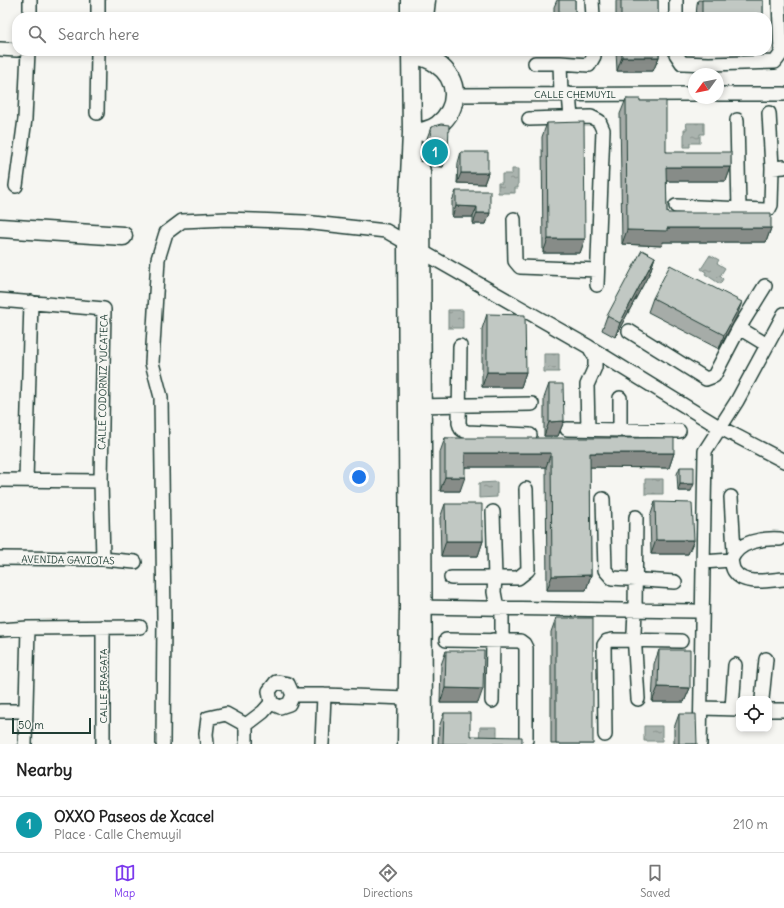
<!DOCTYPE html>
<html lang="en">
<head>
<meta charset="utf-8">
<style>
	:root { --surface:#fff; --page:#f6f6f6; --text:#222; --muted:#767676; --line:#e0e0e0; --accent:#7c3aed }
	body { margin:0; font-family:Delius,sans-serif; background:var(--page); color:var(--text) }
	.controls { position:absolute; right:12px; bottom:12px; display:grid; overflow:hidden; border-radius:8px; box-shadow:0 2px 6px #0003 }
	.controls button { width:36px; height:36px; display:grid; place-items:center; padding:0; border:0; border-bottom:1px solid var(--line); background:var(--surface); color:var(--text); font:20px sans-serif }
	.compass { position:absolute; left:688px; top:68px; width:36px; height:36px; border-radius:50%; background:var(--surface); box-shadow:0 2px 6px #0003; rotate:237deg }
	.scale { position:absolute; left:12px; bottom:10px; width:79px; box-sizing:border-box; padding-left:4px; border:2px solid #1f3d34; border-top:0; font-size:11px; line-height:14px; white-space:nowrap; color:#1f3d34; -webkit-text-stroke:3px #f6f6f2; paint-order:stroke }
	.you { position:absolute; left:359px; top:477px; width:14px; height:14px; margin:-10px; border:3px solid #fff; border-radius:50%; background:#1a73e8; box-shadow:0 0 0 6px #1a73e833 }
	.badge { display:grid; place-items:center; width:26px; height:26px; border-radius:50%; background:var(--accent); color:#fff; font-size:13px; font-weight:700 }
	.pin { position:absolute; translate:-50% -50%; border:2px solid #fff; box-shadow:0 1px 4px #0006 }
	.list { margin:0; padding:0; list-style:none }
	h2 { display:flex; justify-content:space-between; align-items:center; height:52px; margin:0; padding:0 16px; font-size:17px }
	h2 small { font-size:13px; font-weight:400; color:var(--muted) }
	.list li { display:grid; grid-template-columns:26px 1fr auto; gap:12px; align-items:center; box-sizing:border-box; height:56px; padding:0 16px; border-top:1px solid var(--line) }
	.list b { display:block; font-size:15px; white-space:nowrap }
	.list p { margin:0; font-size:13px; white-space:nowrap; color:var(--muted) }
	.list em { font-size:13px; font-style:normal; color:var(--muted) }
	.icon { flex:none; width:22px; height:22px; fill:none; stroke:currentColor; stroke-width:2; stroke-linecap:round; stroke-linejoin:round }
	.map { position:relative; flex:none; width:784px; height:744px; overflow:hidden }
	.search { position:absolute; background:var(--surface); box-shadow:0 2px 6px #0003; left:12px; right:12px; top:12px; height:44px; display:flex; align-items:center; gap:10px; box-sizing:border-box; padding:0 14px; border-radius:16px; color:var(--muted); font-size:15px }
	.sheet { height:108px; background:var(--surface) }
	nav { display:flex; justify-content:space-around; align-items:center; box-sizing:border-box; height:56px; border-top:1px solid var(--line); background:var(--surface); font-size:11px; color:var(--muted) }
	nav a { display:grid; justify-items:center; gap:2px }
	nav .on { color:var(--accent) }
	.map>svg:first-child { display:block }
	.water { fill:url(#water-ripples); stroke:#72847d }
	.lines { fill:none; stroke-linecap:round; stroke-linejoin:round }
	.street-casing { stroke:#1f3d34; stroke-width:16 }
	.secondary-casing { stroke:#1f3d34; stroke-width:21 }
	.street { stroke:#f6f6f2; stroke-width:13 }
	.secondary { stroke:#f6f6f2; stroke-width:18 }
	.wall { fill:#a6aca8; stroke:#1f3d34 }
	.shaded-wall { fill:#878c88; stroke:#1f3d34 }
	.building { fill:#c1c8c3; stroke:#1f3d34 }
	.labels { text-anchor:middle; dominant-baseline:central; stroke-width:3; stroke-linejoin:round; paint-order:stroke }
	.street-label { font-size:10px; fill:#1f3d34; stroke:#f6f6f2 }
</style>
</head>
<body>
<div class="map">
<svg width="784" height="744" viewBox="0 0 784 744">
	<defs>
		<pattern id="water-ripples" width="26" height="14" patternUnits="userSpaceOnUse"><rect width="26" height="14" fill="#aab3ae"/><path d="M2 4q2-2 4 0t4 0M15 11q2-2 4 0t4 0" fill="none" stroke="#8a938e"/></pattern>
	</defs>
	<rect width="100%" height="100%" fill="#f6f6f2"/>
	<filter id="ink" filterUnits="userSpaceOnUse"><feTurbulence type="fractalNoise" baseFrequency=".025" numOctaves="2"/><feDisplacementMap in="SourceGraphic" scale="8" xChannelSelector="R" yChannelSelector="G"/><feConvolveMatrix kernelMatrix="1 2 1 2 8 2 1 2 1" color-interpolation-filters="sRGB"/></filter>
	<g filter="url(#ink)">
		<path class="water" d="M 686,123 L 704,123 L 704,134 L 700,134 L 700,143 L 690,143 L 690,147 L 684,147 L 684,129 L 687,129 Z
			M 512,169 L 518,169 L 518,188 L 515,188 L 515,193 L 498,193 L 498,183 L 502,183 L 502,174 L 512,174 Z
			M 710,255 L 719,260 L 717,263 L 725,268 L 720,276 L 723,279 L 720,284 L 705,274 L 706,272 L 701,269 Z
			M 448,310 L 463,310 L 463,328 L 448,328 Z
			M 544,354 L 559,354 L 559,372 L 544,372 Z
			M 645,479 L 663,479 L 663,494 L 645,494 Z
			M 497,482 L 497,497 L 479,498 L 479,483 Z
			M 644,726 L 662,726 L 662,741 L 644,741 Z
			M 480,727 L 497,727 L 497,742 L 479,741 Z"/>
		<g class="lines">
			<defs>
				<path id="street" d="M 592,0 L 593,17
					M 30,17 L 30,0
					M 98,17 L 98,0
					M 676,17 L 676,0
					M 0,49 L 17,50
					M 676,51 L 676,54 L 682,63 L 709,64 L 710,74
					M 535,63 L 560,63 L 561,94
					M 560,63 L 589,65 L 594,56 L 593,51
					M 709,64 L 775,62 L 781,54 L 779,0
					M 569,94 L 571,118
					M 718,94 L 784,94
					M 455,95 L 694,94
					M 97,113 L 98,51
					M 769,113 L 772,168
					M 529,119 L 591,117 L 599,121 L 603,130 L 597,285
					M 737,120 L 739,209
					M 16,186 L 25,119 L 28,51
					M 676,206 L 764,210 L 769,209 L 771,205 L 772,168 L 784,167
					M 514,219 L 515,261 L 520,267 L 597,270
					M 0,300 L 104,309 L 101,481 L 103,559
					M 739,328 L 767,345
					M 629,331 L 706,379 L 714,376 L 739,328 L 765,286
					M 460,346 L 459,423 L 461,429 L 467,432 L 530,435
					M 414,406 L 532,404
					M 567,429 L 679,431
					M 588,429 L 587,385 L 595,367 L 595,357 L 589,347
					M 620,430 L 620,398
					M 0,480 L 101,481
					M 26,480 L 31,302
					M 731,497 L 734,552
					M 603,499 L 605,570 L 612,578 L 675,582
					M 493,512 L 495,578 L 494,592 L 497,608
					M 636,517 L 635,610 L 634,633 L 638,699
					M 0,558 L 103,559 L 135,562
					M 731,560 C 738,541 763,538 780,539
					M 703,562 L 731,560 C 732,563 732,569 735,572 C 744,586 770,580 784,579
					M 451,578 L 518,578 L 528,570 L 526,489
					M 414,607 L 694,611
					M 502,608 L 502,640
					M 103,627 L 103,744
					M 0,630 L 28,628 L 140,627
					M 446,640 L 520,641 L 524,644 L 526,648 L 526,740
					M 276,682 L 288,684 L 293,695 L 289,704 L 280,707 L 271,703 L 269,691 Z
					M 293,695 L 324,695 L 407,698
					M 762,699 L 766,659
					M 492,701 L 493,640
					M 701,708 L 739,709
					M 732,709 L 735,665
					M 769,710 L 784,710
					M 0,711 L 26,711
					M 605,735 L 604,645 L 607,641 L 612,640 L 681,641
					M 25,744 L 28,628
					M 163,744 L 164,617 L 161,397 L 152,363 L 158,259 L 166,233 L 182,221 L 227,219 L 304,222 L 386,231 L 589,347 L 719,427 L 784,461
					M 207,744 L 206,734 L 208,718 L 226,714 L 246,725
					M 246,744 L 246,725 L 263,712 L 271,703
					M 322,744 L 324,695
					M 700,744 L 705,451 L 737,401 L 784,314"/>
				<path id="secondary" d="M 410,0 L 410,17
					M 424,17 L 426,0
					M 411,54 C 420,56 430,58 437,64 C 459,79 460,108 438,125 C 430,131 421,132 412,133
					M 421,171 L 423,744
					M 0,228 L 123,236
					M 407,744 L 409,607 L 407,242 L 412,133 L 411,51"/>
			</defs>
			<use href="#street" class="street-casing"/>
			<use href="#secondary" class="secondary-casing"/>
			<use href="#street" class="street"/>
			<use href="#secondary" class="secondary"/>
		</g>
		<path class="wall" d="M 557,0 L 575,0 L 575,17 L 554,17 L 554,7 Z
			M 616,0 L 658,0 L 658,17 L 616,17 Z
			M 698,0 L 763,0 L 763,17 L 696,17 L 697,4 Z
			M 616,51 L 659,51 L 659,57 L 653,71 L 617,71 Z
			M 626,99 L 640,101 L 666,152 L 731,167 L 726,181 L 666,181 L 667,213 L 771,228 L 766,242 L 663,242 L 662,246 L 622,244 L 620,114 Z
			M 547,123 L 585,239 L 580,253 L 543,253 L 542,137 Z
			M 431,127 L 448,153 L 443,167 L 430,166 L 426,162 L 426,141 Z
			M 461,152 L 488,173 L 484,184 L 457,183 L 458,163 Z
			M 456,191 L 490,213 L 486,224 L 473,224 L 473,217 L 452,217 L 452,201 Z
			M 655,257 L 650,272 L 615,337 L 602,330 L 607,316 Z
			M 653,298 L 737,316 L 719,349 L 648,312 Z
			M 487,314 L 526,372 L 521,387 L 482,387 L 482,329 Z
			M 549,384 L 564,421 L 558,436 L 544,436 L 544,398 Z
			M 445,438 L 674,453 L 669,468 L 590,467 L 591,575 L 586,590 L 547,590 L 546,467 L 465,467 L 460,491 L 440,491 L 440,452 Z
			M 680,467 L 691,491 L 678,491 L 677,474 Z
			M 655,502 L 694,540 L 688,554 L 651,554 L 650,517 Z
			M 445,504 L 482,527 L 483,541 L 478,556 L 441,556 L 440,518 Z
			M 556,618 L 593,744 L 551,744 L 551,632 Z
			M 659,650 L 690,688 L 684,702 L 652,702 L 654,664 Z
			M 446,651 L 478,703 L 440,703 L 441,665 Z
			M 444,713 L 470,736 L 522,744 L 438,744 L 439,727 Z
			M 679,714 L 697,744 L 674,744 L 674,728 Z"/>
		<path class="shaded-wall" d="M 744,51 L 759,51 L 758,52 L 744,52 Z
			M 622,57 L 659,57 L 653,71 L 617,71 Z
			M 435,152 L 448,153 L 443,167 L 430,166 Z
			M 666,167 L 731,167 L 726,181 L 661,181 Z
			M 461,173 L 488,173 L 484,184 L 457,183 Z
			M 456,206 L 477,207 L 473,217 L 452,217 Z
			M 477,213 L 490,213 L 486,224 L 473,224 Z
			M 667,228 L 771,228 L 766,242 L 663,242 L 662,246 L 622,244 L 627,230 Z
			M 548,239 L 585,239 L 580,253 L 543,253 Z
			M 655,257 L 650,272 L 615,337 L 620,323 Z
			M 742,302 L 737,316 L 719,349 L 724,335 Z
			M 487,372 L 526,372 L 521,387 L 482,387 Z
			M 564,421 L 558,436 L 544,436 L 549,422 Z
			M 465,453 L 551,453 L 546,467 L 460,467 Z
			M 590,453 L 674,453 L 669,468 L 585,467 Z
			M 445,477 L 465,477 L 460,491 L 440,491 Z
			M 680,484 L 694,484 L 691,491 L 678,491 Z
			M 656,540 L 694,540 L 688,554 L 651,554 Z
			M 446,541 L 483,541 L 478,556 L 441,556 Z
			M 591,575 L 586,590 L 547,590 L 552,576 Z
			M 658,687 L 690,688 L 684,702 L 652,702 Z
			M 445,688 L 483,689 L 478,703 L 440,703 Z"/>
		<path class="building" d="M 559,0 L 575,0 L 575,17 L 579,17 L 542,17 L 559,17 Z
			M 621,0 L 658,0 L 658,17 L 621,17 Z
			M 702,0 L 763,0 L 763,17 L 702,17 Z
			M 622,51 L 659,51 L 659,57 L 622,57 Z
			M 626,99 L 640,99 L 640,101 L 666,101 L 666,152 L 731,152 L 731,167 L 666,167 L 667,213 L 771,213 L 771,228 L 667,228 L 667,231 L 627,230 Z
			M 584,122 L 585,239 L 548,239 L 547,123 Z
			M 441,124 L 449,125 L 448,153 L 435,152 L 432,148 L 431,127 Z
			M 461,152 L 488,152 L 488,173 L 461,173 Z
			M 456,191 L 490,191 L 490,213 L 477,213 L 477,207 L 456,206 Z
			M 642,250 L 655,257 L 620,323 L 607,316 Z
			M 670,265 L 742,302 L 724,335 L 653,298 Z
			M 487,314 L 525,315 L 526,372 L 487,372 Z
			M 549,384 L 563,384 L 564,421 L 549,422 Z
			M 445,438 L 674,438 L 674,453 L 590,453 L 591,575 L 552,576 L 551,453 L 465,453 L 465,477 L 445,477 Z
			M 680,467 L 694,467 L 694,484 L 680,484 Z
			M 655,502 L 692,503 L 694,540 L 656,540 Z
			M 445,504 L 482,504 L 482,527 L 483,527 L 483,541 L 446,541 Z
			M 556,618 L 593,618 L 593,744 L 556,744 Z
			M 659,650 L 690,650 L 690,688 L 658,687 Z
			M 446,651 L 484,651 L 483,689 L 445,688 Z
			M 444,713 L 470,713 L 470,736 L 522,737 L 522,744 L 443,744 Z
			M 679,714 L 696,714 L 697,744 L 679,744 Z"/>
	</g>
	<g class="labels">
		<g class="street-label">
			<text x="575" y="94">CALLE CHEMUYIL</text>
			<text transform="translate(103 382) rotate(-89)">CALLE CODORNIZ YUCATECA</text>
			<text transform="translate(68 560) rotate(1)">AVENIDA GAVIOTAS</text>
			<text transform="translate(103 686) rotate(-90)">CALLE FRAGATA</text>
		</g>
	</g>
</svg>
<div class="controls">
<button><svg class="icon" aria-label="locate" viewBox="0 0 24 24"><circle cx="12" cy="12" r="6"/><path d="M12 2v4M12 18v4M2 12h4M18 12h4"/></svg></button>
</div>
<svg class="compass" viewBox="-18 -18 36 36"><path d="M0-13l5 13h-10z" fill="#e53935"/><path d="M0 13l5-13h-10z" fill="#767676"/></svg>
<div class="scale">50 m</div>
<div class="you"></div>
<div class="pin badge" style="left:435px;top:152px;background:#0f9aa8">1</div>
<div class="search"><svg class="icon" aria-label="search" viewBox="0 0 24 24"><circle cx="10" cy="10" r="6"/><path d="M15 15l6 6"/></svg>Search here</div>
</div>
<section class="sheet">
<h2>Nearby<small></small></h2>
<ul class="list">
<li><span class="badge" style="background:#0f9aa8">1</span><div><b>OXXO Paseos de Xcacel</b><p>Place · Calle Chemuyil</p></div><em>210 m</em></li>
</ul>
</section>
<nav>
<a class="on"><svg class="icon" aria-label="map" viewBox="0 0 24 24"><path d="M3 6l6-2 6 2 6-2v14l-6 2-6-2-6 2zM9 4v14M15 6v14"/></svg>Map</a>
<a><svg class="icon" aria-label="directions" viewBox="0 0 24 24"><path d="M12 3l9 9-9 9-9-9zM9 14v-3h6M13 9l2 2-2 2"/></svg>Directions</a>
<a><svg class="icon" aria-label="saved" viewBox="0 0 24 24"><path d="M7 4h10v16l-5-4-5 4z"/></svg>Saved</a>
</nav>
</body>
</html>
